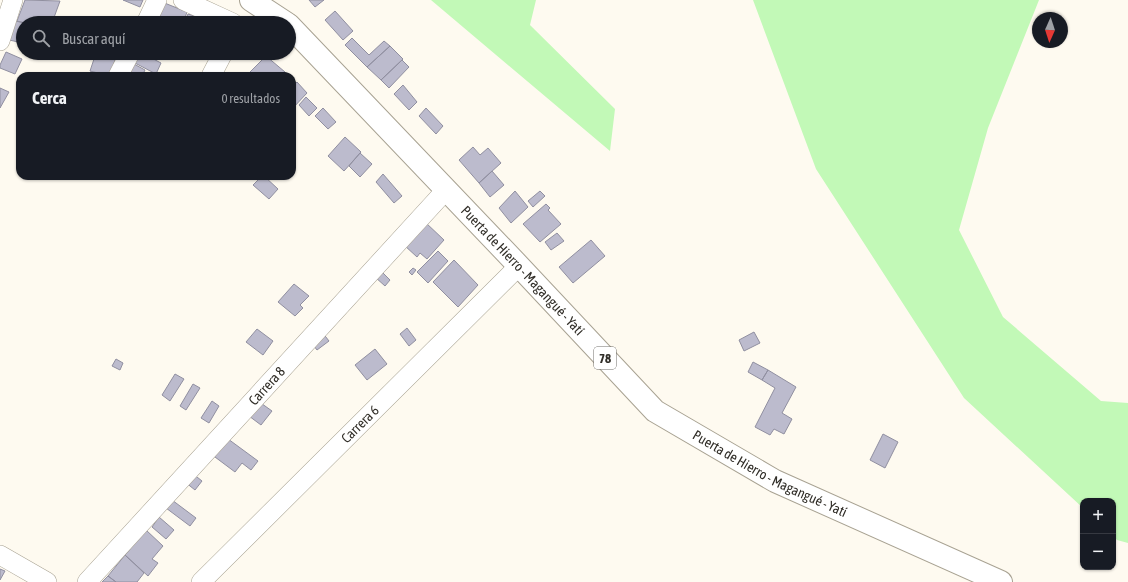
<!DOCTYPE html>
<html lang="es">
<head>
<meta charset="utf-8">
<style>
	:root { --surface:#171b24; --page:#242831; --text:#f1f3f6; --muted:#9ea1a6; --line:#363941 }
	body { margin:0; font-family:"Asap Condensed",sans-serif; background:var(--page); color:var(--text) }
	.controls { position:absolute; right:12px; bottom:12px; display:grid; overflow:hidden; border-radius:8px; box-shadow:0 1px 3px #0004 }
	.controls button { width:36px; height:36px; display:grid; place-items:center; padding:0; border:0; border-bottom:1px solid var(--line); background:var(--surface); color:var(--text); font:20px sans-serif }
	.compass { position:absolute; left:1032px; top:12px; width:36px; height:36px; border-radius:50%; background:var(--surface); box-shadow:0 1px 3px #0004; rotate:183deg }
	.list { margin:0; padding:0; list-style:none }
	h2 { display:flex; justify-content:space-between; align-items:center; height:52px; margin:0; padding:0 16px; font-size:17px }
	h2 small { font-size:13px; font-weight:400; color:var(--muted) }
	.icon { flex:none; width:22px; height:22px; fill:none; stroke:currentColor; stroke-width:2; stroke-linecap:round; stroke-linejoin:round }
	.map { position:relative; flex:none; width:1128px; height:582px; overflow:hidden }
	.search { position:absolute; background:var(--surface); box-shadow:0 1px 3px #0004; left:16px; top:16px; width:280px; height:44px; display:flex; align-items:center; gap:10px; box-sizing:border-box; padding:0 14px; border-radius:22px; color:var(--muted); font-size:15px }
	.panel { position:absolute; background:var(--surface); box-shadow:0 1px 3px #0004; left:16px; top:72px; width:280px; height:108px; border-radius:12px }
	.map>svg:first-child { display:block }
	.green { fill:#c2f9b7 }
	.building { fill:#bcbbcd; stroke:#908fa0 }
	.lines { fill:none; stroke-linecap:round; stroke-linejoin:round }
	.street-casing { stroke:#a8a292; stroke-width:20 }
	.highway-casing { stroke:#a8a292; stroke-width:24 }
	.street { stroke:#fff; stroke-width:19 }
	.highway { stroke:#fff; stroke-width:22 }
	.labels { text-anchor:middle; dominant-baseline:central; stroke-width:3; stroke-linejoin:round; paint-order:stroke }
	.shield { fill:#fff; stroke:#6f6d68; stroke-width:1 }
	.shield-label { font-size:13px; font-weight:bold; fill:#312e28 }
	.street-label { font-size:14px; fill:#312e28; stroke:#fff }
</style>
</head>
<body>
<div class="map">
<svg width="1128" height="582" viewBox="0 0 1128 582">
	<rect width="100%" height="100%" fill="#fefaf0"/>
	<path class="green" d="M 431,0 L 536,0 L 530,25 L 615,109 L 610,151 Z
		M 753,0 L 1039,0 L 988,128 L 959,230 L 1003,317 L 1101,401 L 1128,403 L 1128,543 L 1117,540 L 1113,536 L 1113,501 L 1083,501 L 1083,508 L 964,398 L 816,169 Z"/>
	<path class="building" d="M 25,0 L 60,1 L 52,23 L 25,23 L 17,21 Z
		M 123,0 L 143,0 L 140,7 Z
		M 309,0 L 324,0 L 315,7 Z
		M 162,2 L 187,12 L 183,23 L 155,23 Z
		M 335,11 L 353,31 L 343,40 L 325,20 Z
		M 188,14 L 198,17 L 196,23 L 184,23 Z
		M 15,21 L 25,23 L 23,23 L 23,43 L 9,40 Z
		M 352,38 L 369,55 L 384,41 L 390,46 L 367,67 L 345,45 Z
		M 390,46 L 403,59 L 381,80 L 367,67 Z
		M 6,52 L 22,59 L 15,74 L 0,68 L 0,65 Z
		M 96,53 L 105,53 L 116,57 L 110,76 L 90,71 Z
		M 139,53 L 142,53 L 161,63 L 156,74 L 135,63 Z
		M 266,56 L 285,72 L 281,76 L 246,76 Z
		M 402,60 L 409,67 L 389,88 L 381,80 Z
		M 134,64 L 145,70 L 142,76 L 129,76 Z
		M 90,72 L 103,76 L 88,76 Z
		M 285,72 L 289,76 L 281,76 Z
		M 297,82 L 307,93 L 292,109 L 292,87 Z
		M 403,85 L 417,102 L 409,110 L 394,94 Z
		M 0,88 L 9,92 L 0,108 Z
		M 306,97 L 317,108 L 309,116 L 299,105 Z
		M 323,108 L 336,122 L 328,129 L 315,116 Z
		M 426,108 L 443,126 L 436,134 L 419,116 Z
		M 345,137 L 361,152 L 344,171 L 328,156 Z
		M 473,147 L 480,155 L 488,148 L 501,163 L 479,183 L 459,160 Z
		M 360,153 L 372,164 L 360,177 L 349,166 Z
		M 492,171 L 504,185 L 490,197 L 479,183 Z
		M 383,174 L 402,196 L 394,203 L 376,182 Z
		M 262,176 L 264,176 L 278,189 L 269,199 L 253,185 Z
		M 515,191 L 528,207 L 511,223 L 499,208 Z
		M 540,191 L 545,196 L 533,207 L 528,201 Z
		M 546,204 L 550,208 L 548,210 L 561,224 L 540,242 L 523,224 Z
		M 425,222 L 444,240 L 427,259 L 420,253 L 417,257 L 404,245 Z
		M 557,233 L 564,241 L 551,250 L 545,242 Z
		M 591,240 L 605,256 L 573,283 L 559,267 Z
		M 438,251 L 448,261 L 428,283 L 417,272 Z
		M 454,260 L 478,285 L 458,307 L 433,282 Z
		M 413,268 L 416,270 L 412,275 L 409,272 Z
		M 381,271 L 390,280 L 385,286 L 375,277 Z
		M 294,284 L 309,296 L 300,305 L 303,308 L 295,316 L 278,302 Z
		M 407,328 L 416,340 L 409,346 L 400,334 Z
		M 257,329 L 273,341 L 263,355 L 246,342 Z
		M 322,332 L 329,341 L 317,350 L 310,341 Z
		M 754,332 L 760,343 L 744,351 L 739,340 Z
		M 375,349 L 387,364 L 367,380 L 355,365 Z
		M 116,359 L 123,363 L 120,370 L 112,366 Z
		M 753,362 L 768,370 L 762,380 L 748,372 Z
		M 768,370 L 796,387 L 782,413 L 792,419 L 784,434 L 774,429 L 770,435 L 755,427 L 775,388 L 762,380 Z
		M 175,374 L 184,379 L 170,401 L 162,395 Z
		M 193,384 L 200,388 L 186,410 L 180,406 Z
		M 212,401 L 219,406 L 209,423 L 201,418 Z
		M 258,401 L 272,411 L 261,425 L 245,413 Z
		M 883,434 L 898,442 L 885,468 L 870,460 Z
		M 224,436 L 258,461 L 251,470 L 242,463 L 235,472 L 211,454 Z
		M 192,473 L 202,481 L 195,490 L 185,482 Z
		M 172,500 L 196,518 L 190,526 L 166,508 Z
		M 159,517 L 174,530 L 166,539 L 152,527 Z
		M 146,530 L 163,546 L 152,559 L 158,563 L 148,576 L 125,555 Z
		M 125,555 L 144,573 L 137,582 L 116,582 L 108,576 Z
		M 0,569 L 5,571 L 0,580 Z
		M 108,576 L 116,582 L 102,582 Z"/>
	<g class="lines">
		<defs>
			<g id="street">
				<path d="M 183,0 L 233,23"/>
				<path d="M 146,23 L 157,0"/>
				<path d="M 0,41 L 13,0"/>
				<path d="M 118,76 L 130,53"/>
				<path d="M 211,76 L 223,53"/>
				<path d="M 0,555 L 47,582"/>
				<path id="s1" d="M 87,582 L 446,190"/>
				<path id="s2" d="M 201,582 L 519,266"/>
			</g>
			<g id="highway">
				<path d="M 251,0 L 286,23"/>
				<path id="s3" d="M 289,25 L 519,266 L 655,411 L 775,481 L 1001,582"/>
			</g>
		</defs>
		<use href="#street" class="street-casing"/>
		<use href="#highway" class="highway-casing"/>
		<use href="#street" class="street"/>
		<use href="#highway" class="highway"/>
	</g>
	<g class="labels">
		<rect class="shield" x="594" y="347" width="22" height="22" rx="3"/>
		<g class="shield-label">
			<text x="605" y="358">78</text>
		</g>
		<g class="street-label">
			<text stroke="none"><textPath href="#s3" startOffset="339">Puerta de Hierro - Magangué - Yatí</textPath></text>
			<text stroke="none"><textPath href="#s1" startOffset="266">Carrera 8</textPath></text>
			<text stroke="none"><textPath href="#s2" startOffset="224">Carrera 6</textPath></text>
			<text stroke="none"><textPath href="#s3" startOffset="663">Puerta de Hierro - Magangué - Yatí</textPath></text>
		</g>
	</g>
</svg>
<div class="controls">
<button>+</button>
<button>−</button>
</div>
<svg class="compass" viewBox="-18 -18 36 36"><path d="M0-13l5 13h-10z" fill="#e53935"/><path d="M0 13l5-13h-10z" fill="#9ea1a6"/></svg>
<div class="search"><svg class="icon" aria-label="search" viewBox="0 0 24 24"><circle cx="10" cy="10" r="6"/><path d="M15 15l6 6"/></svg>Buscar aquí</div>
<section class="panel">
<h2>Cerca<small>0 resultados</small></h2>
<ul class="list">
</ul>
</section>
</div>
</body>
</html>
